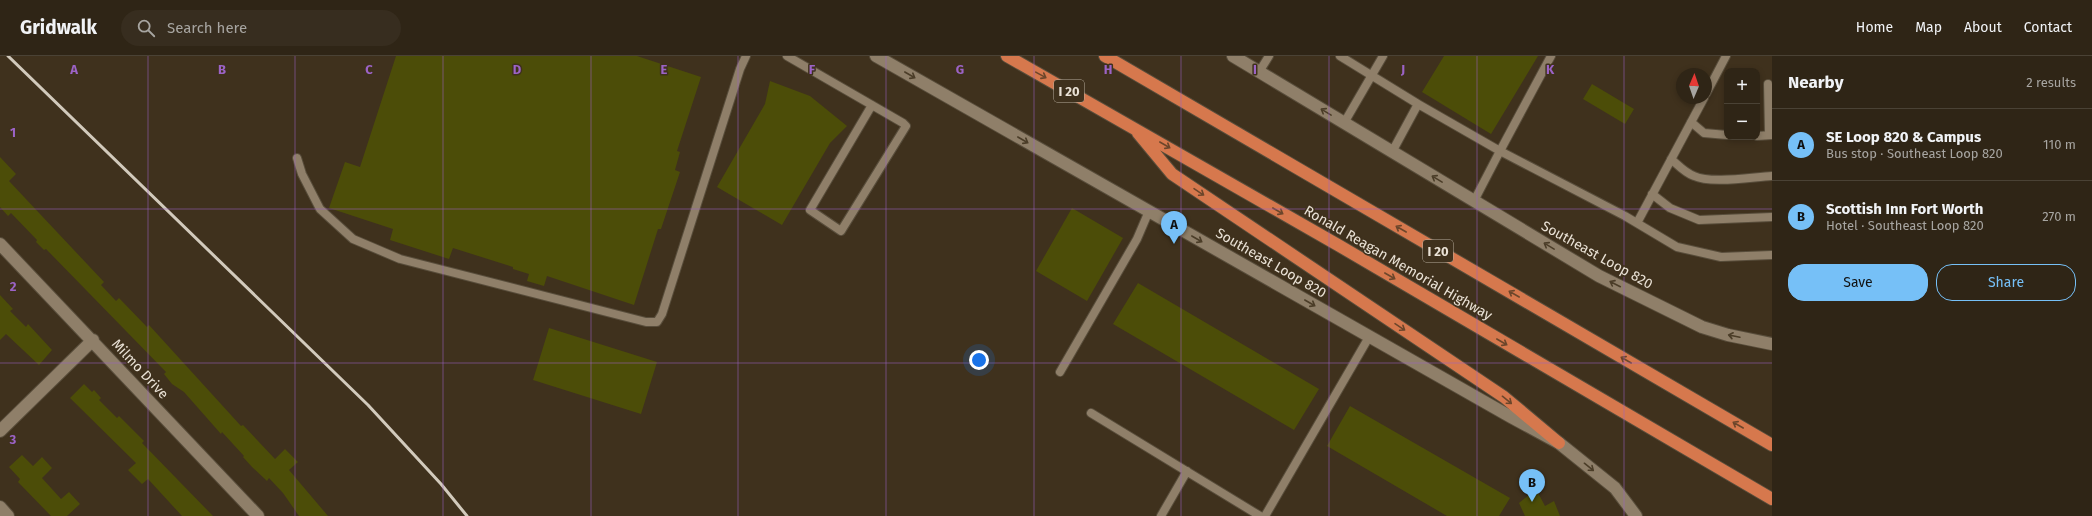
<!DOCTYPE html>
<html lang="en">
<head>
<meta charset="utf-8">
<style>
	:root { --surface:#2f2516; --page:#372d1f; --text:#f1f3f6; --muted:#a7a5a1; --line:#4a4235; --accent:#76c0f7 }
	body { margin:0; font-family:"Fira Sans",sans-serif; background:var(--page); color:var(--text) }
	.controls { position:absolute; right:12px; top:12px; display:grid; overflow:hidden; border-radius:8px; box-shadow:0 2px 6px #0003 }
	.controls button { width:36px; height:36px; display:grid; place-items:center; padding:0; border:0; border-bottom:1px solid var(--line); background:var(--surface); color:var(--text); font:20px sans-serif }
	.compass { position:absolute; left:1676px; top:12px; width:36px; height:36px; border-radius:50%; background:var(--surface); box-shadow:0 2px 6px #0003; rotate:2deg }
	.you { position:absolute; left:979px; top:304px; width:14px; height:14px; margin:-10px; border:3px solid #fff; border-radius:50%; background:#1a73e8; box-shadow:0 0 0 6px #1a73e833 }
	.badge { display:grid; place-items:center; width:26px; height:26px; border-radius:50%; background:var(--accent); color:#111; font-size:13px; font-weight:700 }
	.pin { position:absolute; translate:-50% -33px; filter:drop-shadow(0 1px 2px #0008) }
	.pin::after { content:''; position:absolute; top:21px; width:14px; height:12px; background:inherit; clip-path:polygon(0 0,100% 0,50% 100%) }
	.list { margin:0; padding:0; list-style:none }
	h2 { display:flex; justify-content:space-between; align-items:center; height:52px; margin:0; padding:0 16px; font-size:17px }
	h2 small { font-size:13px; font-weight:400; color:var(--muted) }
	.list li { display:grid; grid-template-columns:26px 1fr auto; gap:12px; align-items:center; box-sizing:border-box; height:72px; padding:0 16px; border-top:1px solid var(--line) }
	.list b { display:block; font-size:15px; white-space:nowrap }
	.list p { margin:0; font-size:13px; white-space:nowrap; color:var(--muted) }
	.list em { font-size:13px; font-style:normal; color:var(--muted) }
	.actions { display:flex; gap:8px; padding:12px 16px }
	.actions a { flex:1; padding:9px 0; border:1px solid var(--accent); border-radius:16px; text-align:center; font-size:14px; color:var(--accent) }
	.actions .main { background:var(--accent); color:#111 }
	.icon { flex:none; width:22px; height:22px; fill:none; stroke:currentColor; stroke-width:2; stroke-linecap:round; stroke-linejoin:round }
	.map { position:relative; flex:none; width:1772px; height:460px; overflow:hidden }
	header { display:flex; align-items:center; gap:24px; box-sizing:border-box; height:56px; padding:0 20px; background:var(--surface); border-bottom:1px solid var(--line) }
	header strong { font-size:19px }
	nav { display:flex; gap:22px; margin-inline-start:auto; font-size:14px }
	.search { width:280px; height:36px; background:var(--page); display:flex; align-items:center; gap:10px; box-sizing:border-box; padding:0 14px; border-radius:22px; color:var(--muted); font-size:15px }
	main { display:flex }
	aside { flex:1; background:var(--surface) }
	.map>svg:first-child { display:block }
	.building { fill:#4c4d08 }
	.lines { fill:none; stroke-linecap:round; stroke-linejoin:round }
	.service-casing { stroke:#584d3b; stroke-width:10 }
	.minor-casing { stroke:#584d3b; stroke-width:14 }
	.secondary-casing { stroke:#584d3b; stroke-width:14 }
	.motorway-casing { stroke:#584d3b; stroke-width:14 }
	.service { stroke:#8f7f69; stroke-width:8 }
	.minor { stroke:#8f7f69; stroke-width:12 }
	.secondary { stroke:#8f7f69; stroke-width:12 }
	.motorway { stroke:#d6784d; stroke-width:12 }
	.rail { stroke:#d2cabc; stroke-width:3 }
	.oneway { stroke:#4b3d28 }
	.oneway2 { stroke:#6c462b }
	.grid { fill:none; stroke:#9c63c6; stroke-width:1; stroke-opacity:0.55 }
	.labels { text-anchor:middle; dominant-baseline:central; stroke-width:3; stroke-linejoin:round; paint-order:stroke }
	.shield { fill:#3f311d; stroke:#b7ad9e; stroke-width:1 }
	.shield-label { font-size:13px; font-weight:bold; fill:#eae2d6 }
	.street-label { font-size:14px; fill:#eae2d6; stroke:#3f311d }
	.grid-label { font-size:13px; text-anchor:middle; font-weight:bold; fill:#9c63c6; stroke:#3f311d; stroke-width:3; stroke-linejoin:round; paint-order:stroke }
</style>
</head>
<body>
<header>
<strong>Gridwalk</strong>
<div class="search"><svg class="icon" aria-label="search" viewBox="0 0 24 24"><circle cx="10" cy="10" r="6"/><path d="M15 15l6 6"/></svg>Search here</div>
<nav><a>Home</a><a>Map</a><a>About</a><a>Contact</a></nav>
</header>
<main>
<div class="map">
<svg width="1772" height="460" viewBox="0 0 1772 460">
	<rect width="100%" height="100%" fill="#3f311d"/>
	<path class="building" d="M 396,0 L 637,0 L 701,21 L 677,95 L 680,96 L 675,114 L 680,116 L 661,173 L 658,173 L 634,249 L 547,220 L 544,230 L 527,225 L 529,218 L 513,213 L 513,211 L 453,192 L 449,203 L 390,184 L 393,173 L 329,152 L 345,106 L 360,111 Z
		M 1444,0 L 1538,0 L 1491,78 L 1422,36 Z
		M 770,25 L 810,40 L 847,70 L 830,87 L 782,169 L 717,131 L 765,48 Z
		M 1592,28 L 1634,53 L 1625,68 L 1583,43 Z
		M 0,101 L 16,118 L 9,125 L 104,226 L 101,229 L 116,245 L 119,242 L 147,271 L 149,269 L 241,370 L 243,369 L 275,403 L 285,393 L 298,406 L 289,414 L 328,460 L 299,460 L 283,437 L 269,422 L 267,425 L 252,411 L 243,401 L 244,400 L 222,376 L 221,378 L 184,336 L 172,328 L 164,318 L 166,316 L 46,193 L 44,194 L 36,186 L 37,184 L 11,157 L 8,160 L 0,151 Z
		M 1072,152 L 1123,182 L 1087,245 L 1036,215 Z
		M 1138,227 L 1319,333 L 1294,374 L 1113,268 Z
		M 0,239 L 13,253 L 10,255 L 26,271 L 28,268 L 52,294 L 39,309 L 6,278 L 0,284 Z
		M 549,272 L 657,306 L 641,358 L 533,324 Z
		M 84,328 L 92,336 L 94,334 L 101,342 L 99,344 L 117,362 L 119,360 L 144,385 L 142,387 L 213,460 L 182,460 L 148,423 L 142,428 L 128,414 L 136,407 L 70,342 Z
		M 1350,350 L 1510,442 L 1499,460 L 1447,460 L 1327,390 Z
		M 22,399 L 33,410 L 42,401 L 52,412 L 42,422 L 61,443 L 69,436 L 80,448 L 67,460 L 51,460 L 18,426 L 20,423 L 9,411 Z
		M 1536,433 L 1545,450 L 1554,445 L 1560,460 L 1525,460 L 1519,447 Z"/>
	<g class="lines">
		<defs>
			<path id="service" d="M 787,0 L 903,67 L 906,70 L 841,175 L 810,154 L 872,49
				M 1340,0 L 1418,48
				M 1551,0 L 1500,95 L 1625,160 L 1677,191 L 1721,201 L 1772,199
				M 1259,16 L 1269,0
				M 1768,28 L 1769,79
				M 1706,38 L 1726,0
				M 1691,66 L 1704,77 L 1727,79
				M 1344,67 L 1383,0
				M 1757,80 L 1772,79
				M 1392,96 L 1418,48 L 1500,95 L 1474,145
				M 297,102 L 302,118 L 320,153 L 353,183 L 400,203 L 646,266 L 657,266 L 662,258 L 740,13 L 746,0
				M 1671,103 C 1678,109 1685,117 1694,120 C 1711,128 1752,121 1772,120
				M 1652,138 L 1670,152 L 1699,164 L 1772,161
				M 1637,167 L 1704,42
				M 1060,316 L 1137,183 L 1149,155
				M 1091,357 L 1260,460
				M 1161,460 L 1187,415
				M 1265,460 L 1369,281"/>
			<path id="minor" d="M 0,188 L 258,460
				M 0,375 L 93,284
				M 0,451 L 8,460"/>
			<path id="secondary" d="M 876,0 L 1511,361 L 1559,387 L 1615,432 L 1636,460
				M 1233,0 L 1599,220 L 1702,271 L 1728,279 L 1772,288"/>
			<path id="motorway" d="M 1007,0 L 1338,189 L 1772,443
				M 1105,0 L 1772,389
				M 1138,77 L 1172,118 L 1504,341 L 1559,387"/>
		</defs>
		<use href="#service" class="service-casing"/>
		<use href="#minor" class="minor-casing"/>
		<use href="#secondary" class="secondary-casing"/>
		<use href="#motorway" class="motorway-casing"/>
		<use href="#service" class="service"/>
		<use href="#minor" class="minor"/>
		<use href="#secondary" class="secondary"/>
		<use href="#motorway" class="motorway"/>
		<path class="rail" d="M 8,0 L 368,349 L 441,428 L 467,460"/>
	</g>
	<defs><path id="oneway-shaft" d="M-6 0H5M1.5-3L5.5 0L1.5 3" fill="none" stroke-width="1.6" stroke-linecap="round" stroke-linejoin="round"/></defs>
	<g class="oneway">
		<use href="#oneway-shaft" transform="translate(910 19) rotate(30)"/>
		<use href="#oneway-shaft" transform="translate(1326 56) rotate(-149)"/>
		<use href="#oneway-shaft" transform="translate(1023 84) rotate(30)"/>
		<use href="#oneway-shaft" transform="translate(1437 123) rotate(-149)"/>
		<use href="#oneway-shaft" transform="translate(1197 183) rotate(30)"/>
		<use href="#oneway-shaft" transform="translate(1549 190) rotate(-149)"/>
		<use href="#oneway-shaft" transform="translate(1615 228) rotate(-153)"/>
		<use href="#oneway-shaft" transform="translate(1310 247) rotate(30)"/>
		<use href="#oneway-shaft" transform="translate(1734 280) rotate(-168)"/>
		<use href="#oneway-shaft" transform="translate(1589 411) rotate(39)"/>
	</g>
	<g class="oneway2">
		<use href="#oneway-shaft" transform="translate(1041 19) rotate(29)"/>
		<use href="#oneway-shaft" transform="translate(1165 89) rotate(30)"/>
		<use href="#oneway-shaft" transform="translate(1199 136) rotate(34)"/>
		<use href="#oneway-shaft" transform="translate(1278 155) rotate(30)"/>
		<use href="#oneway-shaft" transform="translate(1401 173) rotate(-150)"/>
		<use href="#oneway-shaft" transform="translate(1390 220) rotate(30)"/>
		<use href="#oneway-shaft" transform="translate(1514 238) rotate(-150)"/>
		<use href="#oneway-shaft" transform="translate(1400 271) rotate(34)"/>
		<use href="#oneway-shaft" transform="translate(1502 286) rotate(30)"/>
		<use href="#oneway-shaft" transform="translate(1626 304) rotate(-150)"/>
		<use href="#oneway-shaft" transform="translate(1507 344) rotate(39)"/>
		<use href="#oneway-shaft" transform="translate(1738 369) rotate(-150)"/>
	</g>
	<path class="grid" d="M 148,0 L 148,460M 295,0 L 295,460M 443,0 L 443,460M 591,0 L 591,460M 738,0 L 738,460M 886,0 L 886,460M 1034,0 L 1034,460M 1181,0 L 1181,460M 1329,0 L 1329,460M 1477,0 L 1477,460M 1624,0 L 1624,460M 0,153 L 1772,153M 0,307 L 1772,307"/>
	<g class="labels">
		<g class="shield">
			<rect x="1054" y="24" width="30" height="22" rx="3"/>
			<rect x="1423" y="184" width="30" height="22" rx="3"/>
		</g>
		<g class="shield-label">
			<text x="1069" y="35">I 20</text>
			<text x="1438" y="195">I 20</text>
		</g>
		<g class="street-label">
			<text transform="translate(1597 199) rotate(29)">Southeast Loop 820</text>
			<text transform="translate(1271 207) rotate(30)">Southeast Loop 820</text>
			<text transform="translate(1398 207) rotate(30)">Ronald Reagan Memorial Highway</text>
			<text transform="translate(140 313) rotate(47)">Milmo Drive</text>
		</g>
	</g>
	<g class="grid-label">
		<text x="74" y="18">A</text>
		<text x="222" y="18">B</text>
		<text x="369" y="18">C</text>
		<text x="517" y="18">D</text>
		<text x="664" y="18">E</text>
		<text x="812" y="18">F</text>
		<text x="960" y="18">G</text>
		<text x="1108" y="18">H</text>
		<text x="1255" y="18">I</text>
		<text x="1403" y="18">J</text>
		<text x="1550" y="18">K</text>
		<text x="13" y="81">1</text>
		<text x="13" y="235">2</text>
		<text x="13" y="388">3</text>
	</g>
</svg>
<div class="controls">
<button>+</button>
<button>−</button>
</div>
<svg class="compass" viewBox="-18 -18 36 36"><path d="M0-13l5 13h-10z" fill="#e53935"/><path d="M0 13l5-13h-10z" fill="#a7a5a1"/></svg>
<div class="you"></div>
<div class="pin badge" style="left:1174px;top:188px">A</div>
<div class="pin badge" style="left:1532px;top:446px">B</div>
</div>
<aside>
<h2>Nearby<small>2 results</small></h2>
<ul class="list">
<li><span class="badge">A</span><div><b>SE Loop 820 &amp; Campus</b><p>Bus stop · Southeast Loop 820</p></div><em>110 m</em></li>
<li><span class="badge">B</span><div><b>Scottish Inn Fort Worth</b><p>Hotel · Southeast Loop 820</p></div><em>270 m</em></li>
</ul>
<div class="actions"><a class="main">Save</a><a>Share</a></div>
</aside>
</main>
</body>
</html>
